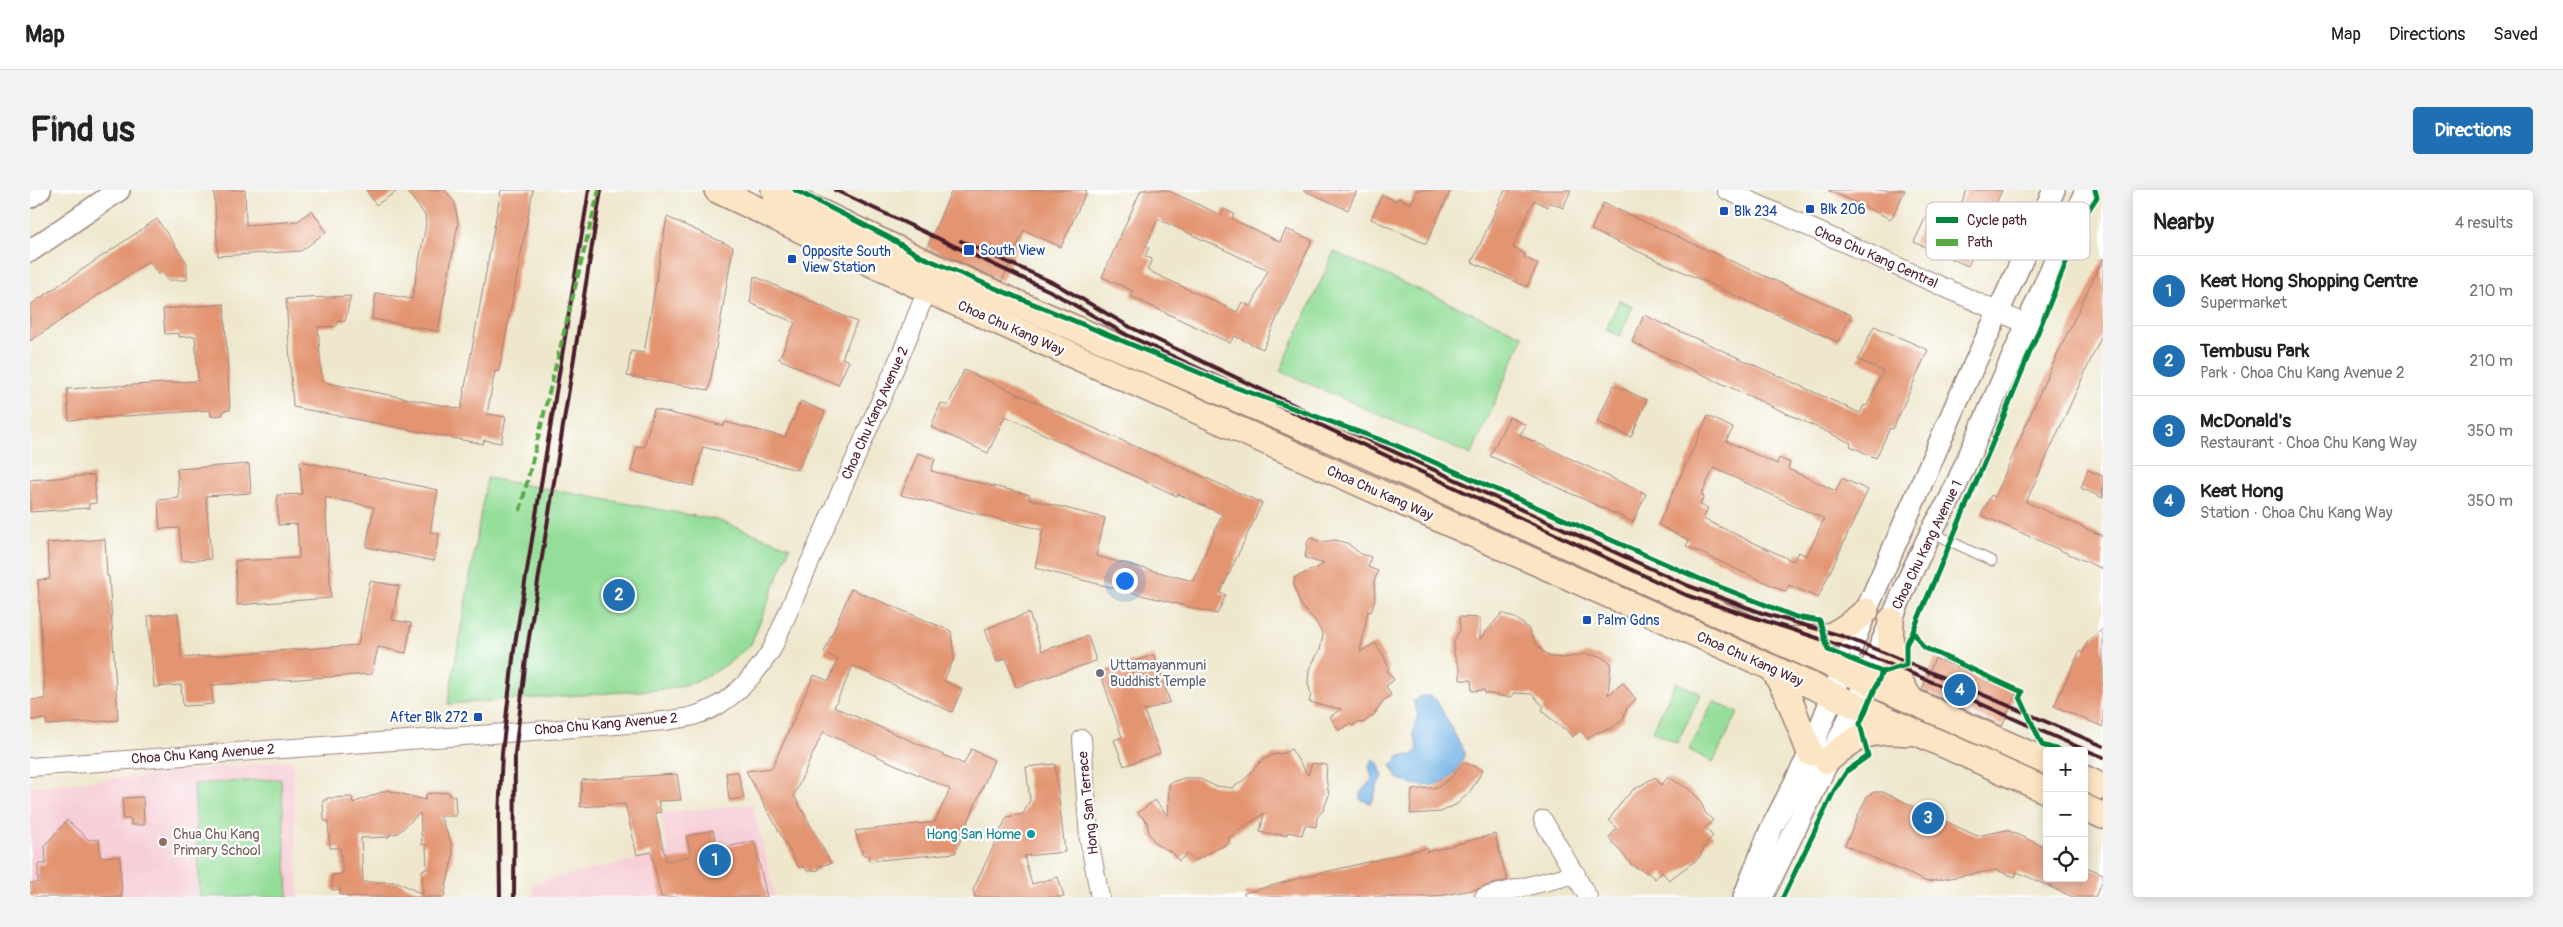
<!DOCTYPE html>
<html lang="en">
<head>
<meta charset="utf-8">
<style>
	:root { --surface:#fff; --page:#f2f2f2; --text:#222; --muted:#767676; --line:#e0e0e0; --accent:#1f6fb2 }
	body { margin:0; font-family:Pangolin,sans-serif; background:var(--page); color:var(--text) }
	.controls { position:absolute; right:15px; bottom:15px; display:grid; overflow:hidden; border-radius:5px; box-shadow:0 2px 12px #0003 }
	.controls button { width:45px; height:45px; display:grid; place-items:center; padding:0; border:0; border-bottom:1px solid var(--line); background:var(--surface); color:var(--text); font:25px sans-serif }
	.you { position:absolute; left:1094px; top:390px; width:18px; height:18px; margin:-12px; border:4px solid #fff; border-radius:50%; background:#1a73e8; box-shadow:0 0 0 8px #1a73e833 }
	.badge { display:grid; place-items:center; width:32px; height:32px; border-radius:50%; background:var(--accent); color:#fff; font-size:16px; font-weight:700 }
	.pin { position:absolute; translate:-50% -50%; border:2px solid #fff; box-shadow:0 1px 5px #0006 }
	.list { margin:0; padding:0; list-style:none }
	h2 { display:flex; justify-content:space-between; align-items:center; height:65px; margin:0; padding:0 20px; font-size:21px }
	h2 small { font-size:16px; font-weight:400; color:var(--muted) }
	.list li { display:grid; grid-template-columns:32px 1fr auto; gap:15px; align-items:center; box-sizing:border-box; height:70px; padding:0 20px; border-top:1px solid var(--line) }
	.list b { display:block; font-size:19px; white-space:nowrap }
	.list p { margin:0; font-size:16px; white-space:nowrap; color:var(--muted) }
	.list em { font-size:16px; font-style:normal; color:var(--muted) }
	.icon { flex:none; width:28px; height:28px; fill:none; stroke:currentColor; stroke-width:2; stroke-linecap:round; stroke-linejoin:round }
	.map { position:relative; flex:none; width:2073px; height:707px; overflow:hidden; border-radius:5px }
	header { display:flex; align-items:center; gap:30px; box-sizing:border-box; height:70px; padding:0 25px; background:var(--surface); border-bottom:1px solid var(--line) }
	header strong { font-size:24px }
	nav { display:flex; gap:28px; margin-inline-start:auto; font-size:18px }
	.intro { display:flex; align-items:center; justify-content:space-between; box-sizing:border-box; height:120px; padding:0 30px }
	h1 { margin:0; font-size:35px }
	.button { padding:12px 22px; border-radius:5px; background:var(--accent); color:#fff; font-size:18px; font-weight:700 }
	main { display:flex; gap:30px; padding:0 30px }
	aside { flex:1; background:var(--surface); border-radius:5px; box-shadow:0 2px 12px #0003 }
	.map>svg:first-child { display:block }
	.built { fill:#f6cfd7 }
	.green { fill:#94de99; stroke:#6f7e62 }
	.water { fill:#71b2e5; stroke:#5e6888 }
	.building { fill:#e39471; fill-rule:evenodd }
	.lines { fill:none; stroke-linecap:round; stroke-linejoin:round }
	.service-casing { stroke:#9c837c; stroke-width:11 }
	.minor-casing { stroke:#9c837c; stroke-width:20 }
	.tertiary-casing { stroke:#9c837c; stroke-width:24 }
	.secondary-casing { stroke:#9c837c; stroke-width:28 }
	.service { stroke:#fff; stroke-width:9 }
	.minor { stroke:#fff; stroke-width:18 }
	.tertiary { stroke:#fff; stroke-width:21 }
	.secondary { stroke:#fce5c4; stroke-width:25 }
	.rail { stroke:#4a1f2b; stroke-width:4 }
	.quiet { stroke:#57aa44; stroke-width:4; stroke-dasharray:8 4; stroke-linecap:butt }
	.cycleway-casing { stroke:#fff; stroke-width:8 }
	.cycleway { stroke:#00873e; stroke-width:5 }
	.transit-dot { fill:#1a4fb4; stroke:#fff; stroke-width:2 }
	.worship-dot { fill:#6b7280; stroke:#fff; stroke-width:2 }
	.culture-dot { fill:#0f9aa8; stroke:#fff; stroke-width:2 }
	.education-dot { fill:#8d6e63; stroke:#fff; stroke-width:2 }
	.labels { text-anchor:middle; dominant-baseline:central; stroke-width:4.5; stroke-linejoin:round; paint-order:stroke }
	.transit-label { font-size:14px; fill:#164399; stroke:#fff; text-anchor:start }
	.street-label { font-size:14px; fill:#4a1f2b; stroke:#fff }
	.worship-label { font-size:14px; fill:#5b616d; stroke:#fff; text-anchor:start }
	.education-label { font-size:14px; fill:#785e54; stroke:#fff; text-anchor:start }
	.culture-label { font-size:14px; fill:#0d838f; stroke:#fff; text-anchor:end }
	.key { fill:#fff; stroke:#c9bcbf; stroke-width:1 }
	.key-label { font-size:14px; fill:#4a1f2b }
</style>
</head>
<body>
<header>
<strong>Map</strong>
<nav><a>Map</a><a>Directions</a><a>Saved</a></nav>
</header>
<div class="intro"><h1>Find us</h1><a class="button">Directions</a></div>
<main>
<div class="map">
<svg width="2073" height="707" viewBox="0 0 2073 707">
	<rect width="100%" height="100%" fill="#fff"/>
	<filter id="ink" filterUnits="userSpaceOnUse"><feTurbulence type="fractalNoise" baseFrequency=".02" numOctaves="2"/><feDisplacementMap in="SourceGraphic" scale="10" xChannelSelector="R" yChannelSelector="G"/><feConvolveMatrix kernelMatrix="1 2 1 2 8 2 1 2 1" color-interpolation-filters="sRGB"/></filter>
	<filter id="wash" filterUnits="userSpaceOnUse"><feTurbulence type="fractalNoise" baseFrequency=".0096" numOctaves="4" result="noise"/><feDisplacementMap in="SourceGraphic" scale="20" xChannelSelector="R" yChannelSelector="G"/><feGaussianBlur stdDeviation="1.12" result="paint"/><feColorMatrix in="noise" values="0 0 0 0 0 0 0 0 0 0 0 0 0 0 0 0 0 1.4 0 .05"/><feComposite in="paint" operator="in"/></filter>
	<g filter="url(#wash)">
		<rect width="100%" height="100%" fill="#eee7cc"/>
		<path class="built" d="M 262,570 L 269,707 L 0,707 L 0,597 Z
			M 723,614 L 745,707 L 504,707 L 502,693 L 639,662 L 630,623 Z"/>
		<path class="green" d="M 1304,62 L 1494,146 L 1441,265 L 1250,181 Z
			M 1589,110 L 1603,116 L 1590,146 L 1576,140 Z
			M 457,288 L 687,330 L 760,357 L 721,454 L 696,475 L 666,492 L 638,499 L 418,514 Z
			M 1646,492 L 1671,504 L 1647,553 L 1622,541 Z
			M 1683,511 L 1708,523 L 1683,572 L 1659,560 Z
			M 251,589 L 258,707 L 170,707 L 164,594 Z"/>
		<path class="water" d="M 1392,506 L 1400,506 L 1406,510 L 1435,563 C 1423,597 1397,603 1367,588 L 1361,575 L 1370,566 L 1383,565 L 1388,559 L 1383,543 L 1388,524 L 1383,511 Z
			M 1343,569 L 1348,573 L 1353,587 L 1347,596 L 1343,611 L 1339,613 L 1330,609 L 1330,603 L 1342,589 L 1339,576 Z"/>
		<g id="blocks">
			<path class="building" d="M 184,0 L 215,0 L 216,35 L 268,31 L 282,20 L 296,42 L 271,61 L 188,66 Z
				M 336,0 L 369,0 L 346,15 Z
				M 376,0 L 415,0 L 425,13 L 428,34 L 408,141 L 342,129 L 346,103 L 382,109 L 396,34 L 395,25 Z
				M 471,0 L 503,0 L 469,181 L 465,181 L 457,224 L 476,227 L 471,253 L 454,250 L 453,254 L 263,217 L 256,109 L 321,106 L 315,131 L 307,132 L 307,136 L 288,137 L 292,192 L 431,219 Z
				M 922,0 L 1057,0 L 1031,57 L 994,40 L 972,91 L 897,57 Z
				M 1111,0 L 1137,0 L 1191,25 L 1194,19 L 1204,24 L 1202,29 L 1250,52 L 1256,39 L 1282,50 L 1233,159 L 1204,146 L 1200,153 L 1100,106 L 1103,101 L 1072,87 ZM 1128,29 L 1238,80 L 1221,117 L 1212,112 L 1207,122 L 1117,80 L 1122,69 L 1115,66 L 1119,58 L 1116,56 Z
				M 1273,0 L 1327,0 L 1318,20 Z
				M 1387,0 L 1421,0 L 1396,54 L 1341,29 L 1352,5 L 1366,11 L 1368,8 L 1381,14 Z
				M 1475,0 L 1541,0 L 1533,18 L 1520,12 L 1518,17 L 1504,10 L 1483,58 L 1495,64 L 1494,67 L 1508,74 L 1497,97 L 1442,72 Z
				M 1798,0 L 1875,0 L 1861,29 Z
				M 1937,0 L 1972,0 L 1938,76 L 1884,52 L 1900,18 L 1924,29 Z
				M 1573,13 L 1821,125 L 1808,152 L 1561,40 Z
				M 637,27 L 703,57 L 679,200 L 597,186 L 601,161 L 614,163 Z
				M 127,29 L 157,73 L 157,90 L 138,90 L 132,82 L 128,84 L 119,71 L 0,151 L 0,115 Z
				M 2073,68 L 2073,143 L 1996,312 L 2073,346 L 2073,379 L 1951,325 L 1961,305 L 1965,307 L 2014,193 Z
				M 724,86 L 827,132 L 812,168 L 819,171 L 808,195 L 749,169 L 765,133 L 720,113 Z
				M 194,114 L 200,220 L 193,221 L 193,225 L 181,226 L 180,220 L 39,230 L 37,199 L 168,191 L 165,146 L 149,147 L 149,143 L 135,144 L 133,119 Z
				M 1614,125 L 1830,223 L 1834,215 L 1837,216 L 1853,181 L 1828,170 L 1844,136 L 1898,160 L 1863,239 L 1860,238 L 1846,268 L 1820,256 L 1821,253 L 1602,152 Z
				M 934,180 L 1232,313 L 1190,403 L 1196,405 L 1187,424 L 1005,378 L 1013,340 L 871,305 L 888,263 L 905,269 L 901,281 L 1000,305 L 999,309 L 1075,328 L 1066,366 L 1163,391 L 1192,324 L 1148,304 L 1147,306 L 975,226 L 958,263 L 901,237 L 911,213 L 918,216 Z
				M 1584,195 L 1617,210 L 1601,247 L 1567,232 Z
				M 771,211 L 795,222 L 768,280 L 673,257 L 663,296 L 601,281 L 607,256 L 614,257 L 624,219 L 694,236 L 695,232 L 755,247 Z
				M 1678,226 L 1703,238 L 1696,251 L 1747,274 L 1749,268 L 1760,273 L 1758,279 L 1806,301 L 1812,288 L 1838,300 L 1788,408 L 1759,395 L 1756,402 L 1656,356 L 1659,350 L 1628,335 ZM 1684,278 L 1794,329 L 1777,366 L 1768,362 L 1763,371 L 1673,329 L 1678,318 L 1670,315 L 1674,306 L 1671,305 Z
				M 1479,227 L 1496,235 L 1490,245 L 1616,304 L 1603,332 L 1460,266 Z
				M 270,271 L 408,300 L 400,342 L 409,344 L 404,371 L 336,357 L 344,317 L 295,307 L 301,408 L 207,415 L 205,371 L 269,368 L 267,334 L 248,335 L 247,305 L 272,304 Z
				M 219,274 L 221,303 L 176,306 L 181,369 L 152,371 L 149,338 L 130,339 L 129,329 L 128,310 L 149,308 L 147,279 Z
				M 2058,280 L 2073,286 L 2073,308 L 2051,298 Z
				M 64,285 L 66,313 L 59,314 L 59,318 L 0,322 L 0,290 Z
				M 1280,348 L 1292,352 L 1305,350 L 1317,353 L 1331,364 L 1341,367 L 1338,377 L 1348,381 L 1344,392 L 1345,409 L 1341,422 L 1338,421 L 1330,462 L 1345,453 L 1353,464 L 1359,478 L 1357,480 L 1364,490 L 1356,496 L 1361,505 L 1353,511 L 1344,525 L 1333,533 L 1328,532 L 1322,536 L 1320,534 L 1309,540 L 1300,527 L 1311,519 L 1279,512 L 1281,505 L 1278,493 L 1279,479 L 1290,460 L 1293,445 L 1284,429 L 1271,416 L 1264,396 L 1264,388 L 1294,374 L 1275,368 L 1277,353 Z
				M 75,349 L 77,386 L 79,386 L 88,530 L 17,535 L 16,529 L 0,530 L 0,510 L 15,509 L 8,390 L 20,389 L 17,353 Z
				M 340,391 L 369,396 L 362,430 L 381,433 L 376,463 L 348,457 L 342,484 L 181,495 L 183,514 L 173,515 L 153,516 L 151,495 L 124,497 L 118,426 L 148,423 L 151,468 L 328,455 Z
				M 821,399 L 921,441 L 924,468 L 914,491 L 932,499 L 922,522 L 823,476 L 804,517 L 934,574 L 941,559 L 964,570 L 925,663 L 839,671 L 838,665 L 833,665 L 825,641 L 905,632 L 920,599 L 793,542 L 764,605 L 801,673 L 789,676 L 789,680 L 777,681 L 773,676 L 769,678 L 716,581 L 742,578 L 784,485 L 799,491 L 808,469 L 794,463 Z
				M 999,423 L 1012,461 L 1058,446 L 1066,471 L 986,497 L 976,468 L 967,472 L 955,439 Z
				M 1472,423 L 1487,429 L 1498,438 L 1506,454 L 1519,467 L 1535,468 L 1556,464 L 1570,466 L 1581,473 L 1578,505 L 1593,493 L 1606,509 L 1597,518 L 1593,530 L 1582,538 L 1565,543 L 1558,549 L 1551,541 L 1542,547 L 1535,538 L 1532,538 L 1515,524 L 1512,519 L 1514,517 L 1502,504 L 1483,503 L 1483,506 L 1477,507 L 1455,503 L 1454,500 L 1442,501 L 1441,490 L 1430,490 L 1430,480 L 1424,464 L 1424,451 L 1430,440 L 1429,427 L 1450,428 L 1450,449 Z
				M 2073,439 L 2073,537 L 2024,516 L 2050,461 L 2053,463 L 2058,451 Z
				M 1124,465 L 1140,512 L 1114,521 L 1130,563 L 1094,576 L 1084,550 L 1092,547 L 1070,482 Z
				M 1905,468 L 1987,502 L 1972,536 L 1892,500 Z
				M 1261,559 L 1278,585 L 1282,573 L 1297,575 L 1296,588 L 1299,605 L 1293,621 L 1287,627 L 1286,637 L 1275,635 L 1272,645 L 1257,642 L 1257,645 L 1237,644 L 1230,642 L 1234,623 L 1198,648 L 1200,651 L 1195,655 L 1164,671 L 1157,664 L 1149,671 L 1143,663 L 1127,655 L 1119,644 L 1117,632 L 1108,623 L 1125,610 L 1138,626 L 1139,593 L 1154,588 L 1168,588 L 1185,596 L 1203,598 L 1216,588 L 1230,572 L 1242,565 L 1255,563 Z
				M 1433,572 L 1453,580 L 1439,603 L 1427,614 L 1411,622 L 1380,624 L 1382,600 L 1408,597 L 1421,588 Z
				M 1025,574 L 1035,662 L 994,666 L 1002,694 L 1028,687 L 1034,707 L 945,707 L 943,700 L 977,627 L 993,624 L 1000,610 L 996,577 Z
				M 708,582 L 714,608 L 699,610 L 696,583 Z
				M 647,584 L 651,610 L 628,611 L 631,622 L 625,623 L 636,671 L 661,666 L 656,646 L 683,640 L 688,659 L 724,651 L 737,707 L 631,707 L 621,662 L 607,665 L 595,614 L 550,617 L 552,590 Z
				M 1625,587 L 1631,595 L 1638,587 L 1659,599 L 1670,610 L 1676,624 L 1683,630 L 1675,638 L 1683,646 L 1677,652 L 1669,668 L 1639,690 L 1632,682 L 1625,689 L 1620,684 L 1603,676 L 1579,648 L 1587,638 L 1579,630 L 1593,610 L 1603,600 Z
				M 357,600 L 395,610 L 396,604 L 420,602 L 420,606 L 425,606 L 426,626 L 410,626 L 421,652 L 423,665 L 414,707 L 317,707 L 317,705 L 310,705 L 310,699 L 302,700 L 302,685 L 313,684 L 310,658 L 300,658 L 298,631 L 294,631 L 293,610 L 297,610 L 297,608 L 322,607 L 323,613 ZM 390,623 L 392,655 L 396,654 L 397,679 L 392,680 L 393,705 L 368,692 L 333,692 L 331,648 L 359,647 L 359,645 L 368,643 Z
				M 1844,602 L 1853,602 L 1947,646 L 1977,640 L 2017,658 L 2017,688 L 2054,688 L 2054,676 L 2073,684 L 2073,690 L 2065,707 L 2043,707 L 1987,682 L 1985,687 L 1966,680 L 1897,692 L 1815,655 L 1837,606 Z
				M 113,607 L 114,635 L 101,635 L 101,629 L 93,629 L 93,608 Z
				M 37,630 L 59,650 L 69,649 L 70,667 L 90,666 L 92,707 L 0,707 L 0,693 L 8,693 L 8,674 L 16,674 L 15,655 Z
				M 1465,644 L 1477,690 L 1447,699 L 1403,707 L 1215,707 L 1214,703 L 1274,687 L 1397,658 L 1397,662 Z"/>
		</g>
	</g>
	<g filter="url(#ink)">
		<use href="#blocks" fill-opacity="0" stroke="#9c837c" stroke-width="1"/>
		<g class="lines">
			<defs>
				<path id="service" d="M 1901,342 L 1962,371"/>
				<path id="minor" d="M 1696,0 L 1996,134
					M 1052,549 L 1059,649 L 1070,707
					M 0,577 L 586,535 C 612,533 639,532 663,526 C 697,517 724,487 742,459 L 874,157 L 901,90
					M 1513,630 L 1558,707
					M 1454,707 L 1546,684"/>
				<path id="tertiary" d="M 0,7 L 10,0
					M 0,61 L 89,0
					M 1714,707 L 1740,641 L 1780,563 L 1836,421 L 1928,210 L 2024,0
					M 1732,707 L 1825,516 L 1879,388 L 1901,342 L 1920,309 L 2056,0"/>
				<path id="secondary" d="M 687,0 L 897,100 L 2017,601
					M 744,0 L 907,78 L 1331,263 L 2017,572
					M 1861,430 C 1859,467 1860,480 1882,511
					M 1755,450 C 1798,449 1803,449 1836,421
					M 1743,479 L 1758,506 L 1780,563
					M 1797,571 C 1825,546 1839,539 1878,543
					M 2054,588 L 2073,597
					M 2054,617 L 2073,626"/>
			</defs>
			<use href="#service" class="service-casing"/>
			<use href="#minor" class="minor-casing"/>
			<use href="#tertiary" class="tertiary-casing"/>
			<use href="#secondary" class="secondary-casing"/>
			<use href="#service" class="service"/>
			<use href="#minor" class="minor"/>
			<use href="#tertiary" class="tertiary"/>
			<use href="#secondary" class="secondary"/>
			<path class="rail" d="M 805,0 L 1020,101 L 1097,145 L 1656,405 C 1722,428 1789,446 1854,472 C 1928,501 1999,538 2073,567
				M 931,51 L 1024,93 L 1100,137 L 1308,236 L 1659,396 L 1732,423 L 1812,446 L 1860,465 L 2073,556
				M 470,707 L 469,627 L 472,563 L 484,460 L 559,0
				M 484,707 L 485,564 L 497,460 L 571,0"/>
			<path class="quiet" d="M 490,321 L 569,0"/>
			<defs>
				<path id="cycleway" d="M 765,0 L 858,47 L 890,66 L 972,101 L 1199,195 L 1365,255 L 1670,389 L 1766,427 L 1790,431 L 1798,460 L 1852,482
					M 1883,441 L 1893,457 L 1992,502 L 1990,507 L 2012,555 L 2032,561
					M 1753,707 L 1804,601 L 1817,581 L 1838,566 L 1830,534 L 1852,482 L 1876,475 L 1876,455 L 1883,441 L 1971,233 L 2056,24 L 2067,7 L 2065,0"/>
			</defs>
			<use href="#cycleway" class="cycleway-casing"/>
			<use href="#cycleway" class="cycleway"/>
		</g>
	</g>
	<g class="transit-dot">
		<rect x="1775" y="14" width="10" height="10" rx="2.5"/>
		<rect x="1689" y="16" width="10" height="10" rx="2.5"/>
		<rect x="933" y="54" width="12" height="12" rx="2.5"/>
		<rect x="757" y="64" width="10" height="10" rx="2.5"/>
		<rect x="1552" y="425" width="10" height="10" rx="2.5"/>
		<rect x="443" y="522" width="10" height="10" rx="2.5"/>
	</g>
	<circle class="worship-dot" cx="1070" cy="483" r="5"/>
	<circle class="culture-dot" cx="1001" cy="644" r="5"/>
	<circle class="education-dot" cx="133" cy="652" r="5"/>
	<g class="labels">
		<g class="transit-label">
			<text x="1790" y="19">Blk 206</text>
			<text x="1704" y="21">Blk 234</text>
			<text x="950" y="60">South View</text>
			<text x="772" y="61">Opposite South<tspan x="772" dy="16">View Station</tspan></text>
			<text x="1567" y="430">Palm Gdns</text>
			<text x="438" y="527" text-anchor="end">After Blk 272</text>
		</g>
		<g class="street-label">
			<text transform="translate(1846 67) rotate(24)">Choa Chu Kang Central</text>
			<text transform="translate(981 138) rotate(24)">Choa Chu Kang Way</text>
			<text transform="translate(845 223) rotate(-66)">Choa Chu Kang Avenue 2</text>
			<text transform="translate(1350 303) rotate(24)">Choa Chu Kang Way</text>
			<text transform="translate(1897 355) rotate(-64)">Choa Chu Kang Avenue 1</text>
			<text transform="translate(1720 469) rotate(24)">Choa Chu Kang Way</text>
			<text transform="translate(576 534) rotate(-5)">Choa Chu Kang Avenue 2</text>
			<text transform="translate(173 564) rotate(-4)">Choa Chu Kang Avenue 2</text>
			<text transform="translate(1058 613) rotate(-96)">Hong San Terrace</text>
		</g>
		<g class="worship-label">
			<text x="1080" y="475">Uttamayanmuni<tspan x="1080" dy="16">Buddhist Temple</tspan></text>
		</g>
		<g class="education-label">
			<text x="143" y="644">Chua Chu Kang<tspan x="143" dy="16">Primary School</tspan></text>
		</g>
		<g class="culture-label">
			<text x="991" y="644">Hong San Home</text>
		</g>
	</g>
	<rect x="1896" y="12" width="164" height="58" rx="8" class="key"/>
	<rect x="1906" y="27" width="22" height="6" fill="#00873e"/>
	<rect x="1906" y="49" width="22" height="7" fill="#57aa44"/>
	<g class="key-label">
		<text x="1937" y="35">Cycle path</text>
		<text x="1937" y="57">Path</text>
	</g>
</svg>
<div class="controls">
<button>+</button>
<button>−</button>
<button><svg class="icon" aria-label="locate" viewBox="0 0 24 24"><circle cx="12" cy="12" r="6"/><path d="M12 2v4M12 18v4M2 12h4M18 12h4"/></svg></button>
</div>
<div class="you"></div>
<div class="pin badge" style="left:685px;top:670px">1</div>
<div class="pin badge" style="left:589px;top:405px">2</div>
<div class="pin badge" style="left:1898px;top:628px">3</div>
<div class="pin badge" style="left:1930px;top:500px">4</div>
</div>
<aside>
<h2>Nearby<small>4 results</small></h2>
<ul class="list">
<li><span class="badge">1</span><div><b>Keat Hong Shopping Centre</b><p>Supermarket</p></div><em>210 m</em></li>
<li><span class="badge">2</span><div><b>Tembusu Park</b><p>Park · Choa Chu Kang Avenue 2</p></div><em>210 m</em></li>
<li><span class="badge">3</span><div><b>McDonald's</b><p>Restaurant · Choa Chu Kang Way</p></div><em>350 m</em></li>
<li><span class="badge">4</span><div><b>Keat Hong</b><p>Station · Choa Chu Kang Way</p></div><em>350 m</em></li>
</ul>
</aside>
</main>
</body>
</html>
